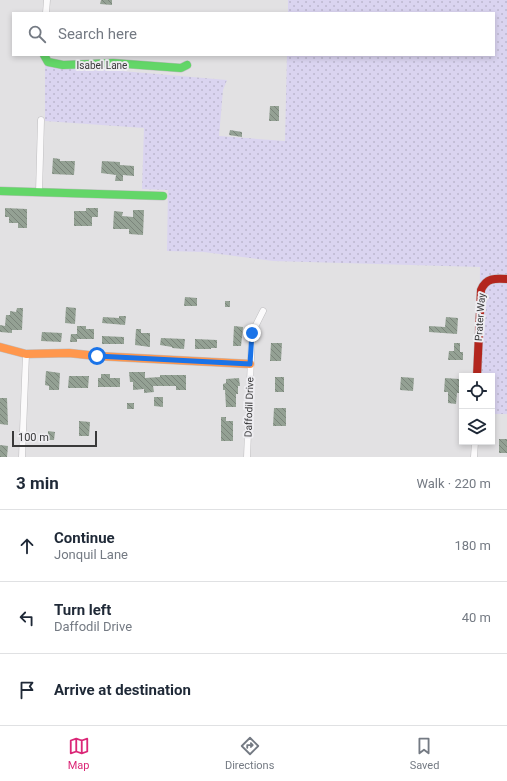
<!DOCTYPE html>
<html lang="en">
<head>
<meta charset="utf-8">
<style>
	:root { --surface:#fff; --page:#f6f6f7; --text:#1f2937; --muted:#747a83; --line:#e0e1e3; --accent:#db2777 }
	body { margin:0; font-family:Roboto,sans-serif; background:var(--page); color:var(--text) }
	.controls { position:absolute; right:12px; bottom:12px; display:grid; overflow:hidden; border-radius:0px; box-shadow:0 2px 6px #0003 }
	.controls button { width:36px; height:36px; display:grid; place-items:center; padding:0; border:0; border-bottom:1px solid var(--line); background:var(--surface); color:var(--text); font:20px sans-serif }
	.scale { position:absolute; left:12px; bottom:10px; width:85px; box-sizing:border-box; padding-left:4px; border:2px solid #39393a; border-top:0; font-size:11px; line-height:14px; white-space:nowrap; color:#39393a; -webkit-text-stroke:3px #eeedf1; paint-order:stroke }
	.stop { position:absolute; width:12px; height:12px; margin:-9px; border:3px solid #1a73e8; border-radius:50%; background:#fff }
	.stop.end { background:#1a73e8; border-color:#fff; box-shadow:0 1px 4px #0008 }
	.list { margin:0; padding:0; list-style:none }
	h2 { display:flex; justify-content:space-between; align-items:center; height:52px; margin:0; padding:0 16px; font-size:17px }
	h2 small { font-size:13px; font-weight:400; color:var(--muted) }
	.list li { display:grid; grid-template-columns:26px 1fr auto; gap:12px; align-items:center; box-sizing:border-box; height:72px; padding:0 16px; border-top:1px solid var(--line) }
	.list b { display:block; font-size:15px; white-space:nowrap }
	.list p { margin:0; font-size:13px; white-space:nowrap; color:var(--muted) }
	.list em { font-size:13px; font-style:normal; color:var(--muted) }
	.icon { flex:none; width:22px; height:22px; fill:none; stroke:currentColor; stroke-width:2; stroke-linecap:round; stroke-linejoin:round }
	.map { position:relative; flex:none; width:507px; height:457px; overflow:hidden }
	.search { position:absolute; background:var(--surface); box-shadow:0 2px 6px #0003; left:12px; right:12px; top:12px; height:44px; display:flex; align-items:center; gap:10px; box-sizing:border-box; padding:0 14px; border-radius:0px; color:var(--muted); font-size:15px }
	.sheet { height:268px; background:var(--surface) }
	nav { display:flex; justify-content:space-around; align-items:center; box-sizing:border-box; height:56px; border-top:1px solid var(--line); background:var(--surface); font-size:11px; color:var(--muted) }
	nav a { display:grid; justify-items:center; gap:2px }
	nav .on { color:var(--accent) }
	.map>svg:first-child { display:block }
	.grass { fill:url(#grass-dots) }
	.building { fill:url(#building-back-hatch) }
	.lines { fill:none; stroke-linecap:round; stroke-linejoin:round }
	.street-casing { stroke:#bfbec0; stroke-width:7 }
	.fast-casing { stroke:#bfbec0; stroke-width:9 }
	.slow-casing { stroke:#bfbec0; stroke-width:9 }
	.jam-casing { stroke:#bfbec0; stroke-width:9 }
	.street { stroke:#fbfafb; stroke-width:6 }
	.fast { stroke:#63d668; stroke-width:8 }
	.slow { stroke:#ff974d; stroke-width:8 }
	.jam { stroke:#b3261e; stroke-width:8 }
	.route { stroke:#1a73e8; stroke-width:5 }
	.labels { text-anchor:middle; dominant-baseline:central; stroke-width:4; stroke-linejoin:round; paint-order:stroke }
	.street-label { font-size:10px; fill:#39393a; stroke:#eeedf1 }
</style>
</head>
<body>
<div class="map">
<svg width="507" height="457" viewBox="0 0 507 457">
	<defs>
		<pattern id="grass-dots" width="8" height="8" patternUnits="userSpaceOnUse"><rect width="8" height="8" fill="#dad4f0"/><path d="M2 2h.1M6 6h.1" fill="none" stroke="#bcb7cf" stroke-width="1.8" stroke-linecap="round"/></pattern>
		<pattern id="building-back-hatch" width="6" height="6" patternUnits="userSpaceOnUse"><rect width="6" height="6" fill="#94a194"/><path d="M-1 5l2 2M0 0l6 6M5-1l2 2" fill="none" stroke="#7a847a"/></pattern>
	</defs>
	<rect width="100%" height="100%" fill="#e2e1e3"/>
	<path class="grass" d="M 288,0 L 507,0 L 507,414 L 492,414 L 492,376 L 479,376 L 480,267 L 273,261 L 204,252 L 167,251 L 168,190 L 142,189 L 144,128 L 45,121 L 45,63 L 63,66 L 227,80 L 223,90 L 219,136 L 285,141 L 287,55 L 494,55 L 494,13 L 288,13 Z"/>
	<path class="building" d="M 101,0 L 112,0 L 112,5 L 100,4 Z
		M 270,106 L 279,106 L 279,121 L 269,121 Z
		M 230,130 L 242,132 L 242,137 L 229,135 Z
		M 53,158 L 60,159 L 60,161 L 75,161 L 74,175 L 52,174 Z
		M 102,161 L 120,162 L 120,165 L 134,166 L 134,176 L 123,175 L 123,181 L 115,181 L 116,175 L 101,173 Z
		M 5,208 L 27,209 L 27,228 L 18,228 L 18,223 L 9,223 L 9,217 L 5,217 Z
		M 86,208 L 98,208 L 98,217 L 92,217 L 92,226 L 74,226 L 74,211 L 86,211 Z
		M 133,210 L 144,210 L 143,235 L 129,234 L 129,229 L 113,229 L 114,211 L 123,212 L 122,216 L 133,217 Z
		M 185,297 L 197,298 L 197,306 L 184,306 Z
		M 225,301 L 230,301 L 230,307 L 225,307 Z
		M 66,307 L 76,308 L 75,324 L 65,323 Z
		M 17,308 L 23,308 L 22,330 L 12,330 L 12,333 L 0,332 L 0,325 L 5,326 L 6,315 L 10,315 L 10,311 L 16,312 Z
		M 119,316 L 126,316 L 125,325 L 102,323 L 103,317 L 119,318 Z
		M 446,317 L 458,318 L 457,334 L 429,332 L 429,326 L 445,327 Z
		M 77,326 L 86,326 L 86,329 L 94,329 L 94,339 L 77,339 L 77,342 L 70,342 L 71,334 L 77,334 Z
		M 234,326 L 243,327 L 241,346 L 233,346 Z
		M 136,329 L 141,329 L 141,333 L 150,333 L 150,347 L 135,345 Z
		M 42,332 L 62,333 L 61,342 L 41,341 Z
		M 102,336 L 124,337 L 124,344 L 102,344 Z
		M 161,338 L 185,339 L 184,349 L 172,348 L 172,347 L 160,345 Z
		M 195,339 L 217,340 L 217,348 L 211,348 L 211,349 L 195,349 Z
		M 271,343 L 282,343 L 281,361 L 270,361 Z
		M 454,343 L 460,343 L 460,352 L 463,352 L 463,360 L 448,360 L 449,351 L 454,351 Z
		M 46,371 L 60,373 L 59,390 L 49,390 L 49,386 L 45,385 Z
		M 129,372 L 145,372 L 145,378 L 160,377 L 160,375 L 186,375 L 186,390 L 176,390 L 176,386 L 153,386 L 154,392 L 144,393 L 144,389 L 133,390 L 133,382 L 130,382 Z
		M 101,374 L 110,374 L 110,378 L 120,378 L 120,387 L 98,387 L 98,378 L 101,378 Z
		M 69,376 L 89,376 L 88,388 L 68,388 Z
		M 275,377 L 284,377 L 284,392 L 275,392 Z
		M 401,377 L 414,378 L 413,391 L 400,390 Z
		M 239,378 L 240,386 L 238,386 L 238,394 L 236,394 L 236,407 L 226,407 L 225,390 L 223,390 L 223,384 L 226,383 L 226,379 Z
		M 445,378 L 459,379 L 459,393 L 457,393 L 456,404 L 448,403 L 448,392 L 444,392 Z
		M 154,397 L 163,397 L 163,407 L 154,406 Z
		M 0,398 L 7,398 L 8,425 L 0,424 Z
		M 127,403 L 134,403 L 134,409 L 127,409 Z
		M 274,408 L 286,408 L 286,426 L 273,426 Z
		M 221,417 L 226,417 L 226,421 L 233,421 L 233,441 L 221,441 Z
		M 79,421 L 90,422 L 89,436 L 79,436 Z
		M 48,431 L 55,432 L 54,440 L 48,440 Z
		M 499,439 L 507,439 L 507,453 L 499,453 Z
		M 0,445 L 8,446 L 7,457 L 0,457 Z"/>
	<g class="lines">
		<defs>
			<path id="street" d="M 46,13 L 47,0
				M 39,192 L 41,120
				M 22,457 L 26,354
				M 247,457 L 252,333 L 263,311
				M 474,457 L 475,442"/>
			<path id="fast" d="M 44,55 L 48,62 L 63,65 L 113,63 L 181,68 L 187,65
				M 0,191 L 163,196"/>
			<path id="slow" d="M 0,347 L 26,354 L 69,353 L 97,356 L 250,364"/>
			<path id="jam" d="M 477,376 L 481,290 C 486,278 495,278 507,279"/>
		</defs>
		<use href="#street" class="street-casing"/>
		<use href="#fast" class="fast-casing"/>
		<use href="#slow" class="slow-casing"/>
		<use href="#jam" class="jam-casing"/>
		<use href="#street" class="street"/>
		<use href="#fast" class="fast"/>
		<use href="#slow" class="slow"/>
		<use href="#jam" class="jam"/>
	</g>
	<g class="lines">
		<path class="route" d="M 97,356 L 250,364 L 252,333"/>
	</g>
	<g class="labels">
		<g class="street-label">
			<text x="102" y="65">Isabel Lane</text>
			<text transform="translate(480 317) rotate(-86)">Prater Way</text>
			<text transform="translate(249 407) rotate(-88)">Daffodil Drive</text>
		</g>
	</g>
</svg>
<div class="controls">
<button><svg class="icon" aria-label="locate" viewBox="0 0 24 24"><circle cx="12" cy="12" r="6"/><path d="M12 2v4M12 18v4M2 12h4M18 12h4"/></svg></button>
<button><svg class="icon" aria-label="layers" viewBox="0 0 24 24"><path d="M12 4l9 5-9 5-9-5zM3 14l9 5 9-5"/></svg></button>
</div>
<div class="scale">100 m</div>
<div class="stop" style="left:97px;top:356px"></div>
<div class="stop end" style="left:252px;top:333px"></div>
<div class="search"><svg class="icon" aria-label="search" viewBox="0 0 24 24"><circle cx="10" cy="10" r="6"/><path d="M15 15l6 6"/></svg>Search here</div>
</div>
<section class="sheet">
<h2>3 min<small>Walk · 220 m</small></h2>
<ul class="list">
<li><svg class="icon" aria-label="ahead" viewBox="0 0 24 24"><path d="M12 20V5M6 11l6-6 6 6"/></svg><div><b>Continue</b><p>Jonquil Lane</p></div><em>180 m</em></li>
<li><svg class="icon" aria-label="left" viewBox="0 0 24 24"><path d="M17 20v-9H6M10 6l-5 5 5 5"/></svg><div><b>Turn left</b><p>Daffodil Drive</p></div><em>40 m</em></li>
<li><svg class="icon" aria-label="arrive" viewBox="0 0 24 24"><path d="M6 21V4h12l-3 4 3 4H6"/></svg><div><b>Arrive at destination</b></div></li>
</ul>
</section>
<nav>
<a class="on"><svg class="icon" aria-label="map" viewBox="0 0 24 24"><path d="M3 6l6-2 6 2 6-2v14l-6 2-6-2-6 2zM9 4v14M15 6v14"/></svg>Map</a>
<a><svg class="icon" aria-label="directions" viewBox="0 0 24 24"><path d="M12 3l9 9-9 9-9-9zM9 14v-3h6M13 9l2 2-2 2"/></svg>Directions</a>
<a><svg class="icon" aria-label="saved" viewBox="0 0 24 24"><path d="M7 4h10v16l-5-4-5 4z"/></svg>Saved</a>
</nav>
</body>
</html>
